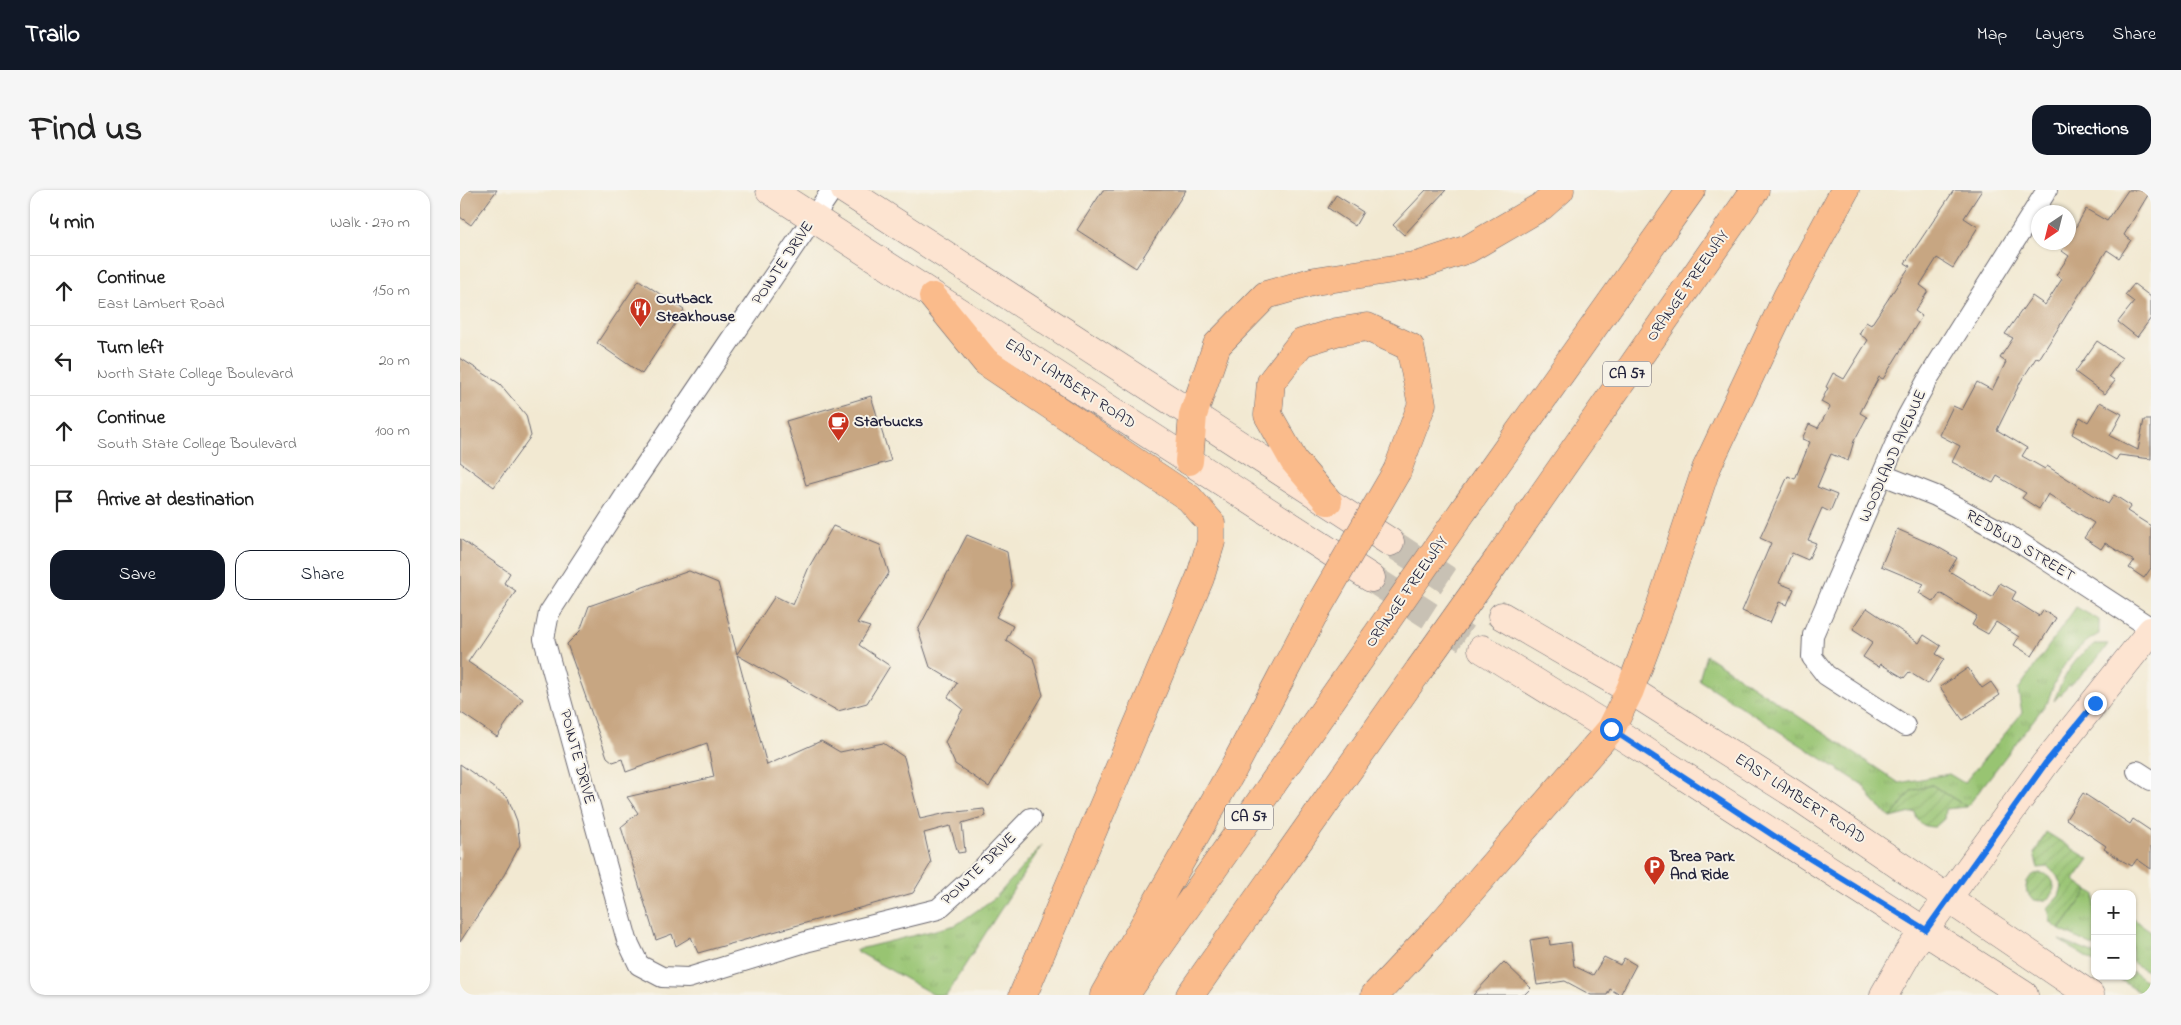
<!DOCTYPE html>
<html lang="en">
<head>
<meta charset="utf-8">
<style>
	:root { --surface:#fff; --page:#f6f6f6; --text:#222; --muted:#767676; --line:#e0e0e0; --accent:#111827 }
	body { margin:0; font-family:"Indie Flower",sans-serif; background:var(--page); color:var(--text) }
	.controls { position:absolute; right:15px; bottom:15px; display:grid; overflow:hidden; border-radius:10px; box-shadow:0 1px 4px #0004 }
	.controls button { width:45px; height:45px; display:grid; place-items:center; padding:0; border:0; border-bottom:1px solid var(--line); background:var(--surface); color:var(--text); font:25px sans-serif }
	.compass { position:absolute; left:1571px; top:15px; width:45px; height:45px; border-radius:50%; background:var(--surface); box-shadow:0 1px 4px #0004; rotate:215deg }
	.stop { position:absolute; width:15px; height:15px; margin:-11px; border:4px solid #1a73e8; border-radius:50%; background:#fff }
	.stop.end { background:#1a73e8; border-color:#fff; box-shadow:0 1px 5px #0008 }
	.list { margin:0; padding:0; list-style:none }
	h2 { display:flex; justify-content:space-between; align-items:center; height:65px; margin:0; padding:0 20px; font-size:21px }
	h2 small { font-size:16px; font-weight:400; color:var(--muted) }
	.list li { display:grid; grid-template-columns:32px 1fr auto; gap:15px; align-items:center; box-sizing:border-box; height:70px; padding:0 20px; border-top:1px solid var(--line) }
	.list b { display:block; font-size:19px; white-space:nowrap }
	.list p { margin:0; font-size:16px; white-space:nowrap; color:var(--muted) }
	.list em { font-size:16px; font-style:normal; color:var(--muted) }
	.actions { display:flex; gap:10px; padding:15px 20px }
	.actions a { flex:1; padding:11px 0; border:1px solid var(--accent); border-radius:15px; text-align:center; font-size:18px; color:var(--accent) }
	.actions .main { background:var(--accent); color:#fff }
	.icon { flex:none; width:28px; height:28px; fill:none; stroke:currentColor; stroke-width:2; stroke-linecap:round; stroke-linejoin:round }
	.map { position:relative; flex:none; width:1691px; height:805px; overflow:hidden; border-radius:15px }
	header { display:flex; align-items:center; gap:30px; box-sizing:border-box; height:70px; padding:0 25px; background:var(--accent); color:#fff }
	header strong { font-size:24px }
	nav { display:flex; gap:28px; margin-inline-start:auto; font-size:18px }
	.intro { display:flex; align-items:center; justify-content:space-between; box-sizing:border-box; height:120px; padding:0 30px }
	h1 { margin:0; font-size:35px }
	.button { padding:12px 22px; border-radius:15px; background:var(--accent); color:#fff; font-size:18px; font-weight:700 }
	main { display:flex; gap:30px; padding:0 30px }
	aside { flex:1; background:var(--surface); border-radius:15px; box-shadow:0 1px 4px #0004 }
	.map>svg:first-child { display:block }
	.grass { fill:url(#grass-tufts); stroke:#5d7356 }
	.garden { fill:url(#garden-furrows); stroke:#5d7356 }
	.building { fill:#c7a682 }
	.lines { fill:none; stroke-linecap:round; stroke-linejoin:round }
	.secondary-tunnel { stroke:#c8c1b4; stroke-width:28; stroke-dasharray:28 14; stroke-linecap:butt }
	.minor-casing { stroke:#6b6870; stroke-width:22 }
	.secondary-casing { stroke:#6b6870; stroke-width:29 }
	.motorway-casing { stroke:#6b6870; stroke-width:29 }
	.minor { stroke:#fff; stroke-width:20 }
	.secondary { stroke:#fde4d1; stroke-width:28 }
	.motorway { stroke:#fabb8b; stroke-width:28 }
	.motorway-bridge-casing { stroke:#6b6870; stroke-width:29; stroke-linecap:butt }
	.motorway-bridge { stroke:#fabb8b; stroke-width:28 }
	.route { stroke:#1a73e8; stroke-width:6 }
	.labels { text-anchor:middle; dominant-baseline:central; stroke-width:4; stroke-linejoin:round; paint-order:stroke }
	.shield { fill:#f7f3e8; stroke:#62616f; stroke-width:1 }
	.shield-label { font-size:15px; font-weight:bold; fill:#22223b }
	.street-label { font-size:16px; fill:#22223b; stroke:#f7f3e8 }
	.poi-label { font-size:16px; font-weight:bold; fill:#22223b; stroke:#f7f3e8; text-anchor:start }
</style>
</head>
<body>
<header>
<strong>Trailo</strong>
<nav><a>Map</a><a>Layers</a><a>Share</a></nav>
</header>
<div class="intro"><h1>Find us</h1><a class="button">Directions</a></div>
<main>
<aside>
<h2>4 min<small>Walk · 270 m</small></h2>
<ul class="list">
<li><svg class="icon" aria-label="ahead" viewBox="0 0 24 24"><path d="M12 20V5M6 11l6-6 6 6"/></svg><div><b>Continue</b><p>East Lambert Road</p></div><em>150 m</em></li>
<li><svg class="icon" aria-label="left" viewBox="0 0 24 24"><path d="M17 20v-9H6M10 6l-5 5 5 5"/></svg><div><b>Turn left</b><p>North State College Boulevard</p></div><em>20 m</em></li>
<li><svg class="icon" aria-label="ahead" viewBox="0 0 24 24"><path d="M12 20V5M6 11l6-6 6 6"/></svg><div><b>Continue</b><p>South State College Boulevard</p></div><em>100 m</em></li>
<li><svg class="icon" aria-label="arrive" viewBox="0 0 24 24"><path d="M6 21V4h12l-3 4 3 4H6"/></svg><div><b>Arrive at destination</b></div></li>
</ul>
<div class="actions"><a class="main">Save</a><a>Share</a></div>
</aside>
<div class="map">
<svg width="1691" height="805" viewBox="0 0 1691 805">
	<defs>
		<pattern id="grass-tufts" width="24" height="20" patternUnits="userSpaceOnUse" patternTransform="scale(1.25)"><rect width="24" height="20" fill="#98c472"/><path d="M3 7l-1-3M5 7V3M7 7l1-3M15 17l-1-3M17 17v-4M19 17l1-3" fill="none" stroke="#83a864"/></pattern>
		<pattern id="garden-furrows" width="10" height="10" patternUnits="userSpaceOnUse" patternTransform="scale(1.25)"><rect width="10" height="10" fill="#98c472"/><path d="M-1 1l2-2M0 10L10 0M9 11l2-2" fill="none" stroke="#83a864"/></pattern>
	</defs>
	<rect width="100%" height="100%" fill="#f7f3e8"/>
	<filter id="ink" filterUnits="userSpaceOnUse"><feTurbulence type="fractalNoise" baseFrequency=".02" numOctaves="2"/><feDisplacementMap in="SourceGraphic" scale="10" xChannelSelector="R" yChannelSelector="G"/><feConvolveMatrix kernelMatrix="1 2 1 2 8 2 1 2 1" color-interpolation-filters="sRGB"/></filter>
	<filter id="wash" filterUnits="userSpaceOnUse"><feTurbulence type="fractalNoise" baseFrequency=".0096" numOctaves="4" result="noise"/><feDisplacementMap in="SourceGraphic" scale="20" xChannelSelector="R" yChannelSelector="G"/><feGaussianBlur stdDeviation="1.12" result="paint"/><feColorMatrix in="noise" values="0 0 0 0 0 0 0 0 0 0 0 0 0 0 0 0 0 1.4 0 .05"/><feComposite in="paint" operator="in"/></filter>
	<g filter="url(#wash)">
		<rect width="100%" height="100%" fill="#f2e9d2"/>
		<path class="grass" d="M 1616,417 L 1639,430 L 1639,444 C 1611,459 1597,482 1588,511 L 1507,617 L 1472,595 L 1451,601 L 1431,628 L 1414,612 L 1403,595 L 1239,490 L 1246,465 L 1439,593 L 1489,584 L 1504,593 L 1562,523 L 1558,500 Z
			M 1636,454 L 1648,454 C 1634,477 1611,491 1594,511 C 1603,488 1614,466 1636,454 Z
			M 582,655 L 486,805 L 474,805 L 395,760 L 496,735 L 536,707 Z
			M 1628,700 L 1635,704 L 1635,757 L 1600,740 Z
			M 1672,728 L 1691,741 L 1691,784 L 1672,772 Z
			M 1599,750 L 1635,764 L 1635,773 Z
			M 1672,781 L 1691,794 L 1691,805 L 1683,805 L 1655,786 L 1672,786 Z"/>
		<path class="garden" d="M 1472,595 L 1507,617 L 1485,619 L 1484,629 L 1475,637 C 1463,637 1457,633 1455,622 L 1431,628 L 1451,601 Z
			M 1586,642 L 1629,669 L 1614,690 L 1628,700 L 1600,740 L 1591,733 L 1588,718 L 1599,706 L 1602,697 L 1597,686 L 1588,677 L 1578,678 L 1574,664 Z
			M1566 697a14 14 0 1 1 28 0a14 14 0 1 1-28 0Z"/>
		<g id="blocks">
			<path class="building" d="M 0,0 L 37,0 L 11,35 L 0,27 Z
				M 643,0 L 726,0 L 676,78 L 617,40 Z
				M 966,0 L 986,0 L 944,45 L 933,35 Z
				M 1494,0 L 1522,0 L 1504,28 L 1518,37 L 1493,78 L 1477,68 L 1460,95 L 1468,101 L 1455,121 L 1462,126 L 1423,189 L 1419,187 L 1400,223 L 1407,227 L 1394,251 L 1388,271 L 1371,264 L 1357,297 L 1377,305 L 1370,322 L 1362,318 L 1348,350 L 1356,353 L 1348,370 L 1332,363 L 1319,393 L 1334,399 L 1327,415 L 1319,412 L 1310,433 L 1282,421 L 1311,353 L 1300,348 L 1328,286 L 1335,289 L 1350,252 L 1342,249 L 1349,234 L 1358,238 L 1370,217 L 1361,212 L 1368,198 L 1366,197 L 1373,183 L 1384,189 L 1408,150 L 1399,144 L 1406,132 L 1411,135 L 1450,76 L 1445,73 Z
				M 1668,0 L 1691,0 L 1664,45 L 1671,50 L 1659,68 L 1647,60 L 1579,169 L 1576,168 L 1561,191 L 1537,240 L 1567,258 L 1562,266 L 1585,279 L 1587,276 L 1648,314 L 1654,305 L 1671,316 L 1667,321 L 1691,336 L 1691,378 L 1684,388 L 1669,378 L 1674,371 L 1645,353 L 1641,359 L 1624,348 L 1634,333 L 1588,304 L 1579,319 L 1562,308 L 1566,303 L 1537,286 L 1533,293 L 1492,272 L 1500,256 L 1479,245 L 1493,216 L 1502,220 L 1517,192 L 1532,200 L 1546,172 L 1540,168 L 1553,148 L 1545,144 L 1572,106 L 1585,115 L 1602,89 L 1596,85 L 1609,66 L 1602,61 L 1626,19 L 1647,31 Z
				M 876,5 L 903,22 L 895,36 L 868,18 Z
				M 179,90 L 224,120 L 182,184 L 137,153 Z
				M 1674,94 L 1691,107 L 1691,128 L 1677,147 L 1658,132 L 1674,112 L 1665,105 Z
				M 1637,151 L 1662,168 L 1649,186 L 1655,191 L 1645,204 L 1615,182 Z
				M 0,168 L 40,194 L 66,225 L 71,246 L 34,297 L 0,272 Z
				M 411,206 L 431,271 L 346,295 L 326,231 Z
				M 1640,212 L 1662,224 L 1650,246 L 1678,260 L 1684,230 L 1691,230 L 1691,269 L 1659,265 L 1656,270 L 1612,244 L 1620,227 L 1628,232 Z
				M 373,336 L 420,355 L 429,383 L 397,433 L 410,437 L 399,455 L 430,476 L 407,513 L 378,521 L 277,465 L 307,575 L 361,551 L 380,562 L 423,553 L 444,567 L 460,629 L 487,623 L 524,619 L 526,626 L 502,633 L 505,662 L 498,663 L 490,636 L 464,643 L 471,673 L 453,703 L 238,763 L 231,747 L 216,756 L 212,744 L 196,750 L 161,637 L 178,623 L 167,607 L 254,587 L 247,553 L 166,582 L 162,569 L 153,572 L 147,567 L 107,454 L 120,441 L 129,416 L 229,381 L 258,393 L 277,464 L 315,406 L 333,415 L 349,377 Z
				M 1437,339 L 1476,356 L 1497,368 L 1489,381 L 1532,407 L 1540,393 L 1556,402 L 1552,409 L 1579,426 L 1583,420 L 1596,428 L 1572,466 L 1554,455 L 1559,447 L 1536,432 L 1528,444 L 1512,435 L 1517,426 L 1480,403 L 1474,412 L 1459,403 L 1464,394 L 1421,376 Z
				M 507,345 L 547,362 L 552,397 L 536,427 L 553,436 L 546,450 L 573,468 L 583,505 L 529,597 L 495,574 L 485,552 L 503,519 L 488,507 L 497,493 L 470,477 L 458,440 Z
				M 0,349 L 50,383 L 44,393 L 56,401 L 8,472 L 63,509 L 37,547 L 0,522 Z
				M 1407,418 L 1459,453 L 1464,445 L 1481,456 L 1476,464 L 1484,469 L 1468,494 L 1449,482 L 1444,488 L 1421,474 L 1419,477 L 1403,467 L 1413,452 L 1393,439 Z
				M 1508,478 L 1522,498 L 1531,492 L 1540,505 L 1503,530 L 1480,497 Z
				M 0,574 L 48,608 L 57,631 L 60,655 L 44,685 L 0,752 Z
				M 1623,603 L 1670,634 L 1673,629 L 1691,641 L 1691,679 L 1677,669 L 1672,676 L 1661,670 L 1644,659 L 1646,656 L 1606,629 Z
				M 1089,747 L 1090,755 L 1111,752 L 1114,776 L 1133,785 L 1144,767 L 1160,775 L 1164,768 L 1176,775 L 1160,805 L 1150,799 L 1147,805 L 1131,805 L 1105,791 L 1077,795 L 1070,750 Z
				M 1044,772 L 1071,798 L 1064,805 L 1013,805 Z"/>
		</g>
	</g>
	<g filter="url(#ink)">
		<use href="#blocks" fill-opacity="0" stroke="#6b6870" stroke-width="1"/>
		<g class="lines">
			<path class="secondary-tunnel" d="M 930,352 L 1042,426
				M 911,388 L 1022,459"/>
			<defs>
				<path id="minor" d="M 372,0 L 172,295 L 89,423 L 84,449 L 167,750 L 179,775 L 202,787 L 228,788 L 349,751 L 478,719 L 518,683 L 571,628
					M 1423,285 L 1476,306 L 1548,345 L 1691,438
					M 1445,536 L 1366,485 L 1352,467 L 1353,445 L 1447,227 L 1469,187 L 1587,0
					M 1677,581 L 1691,590"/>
				<path id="secondary" d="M 310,0 L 911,388
					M 385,0 L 930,352
					M 1042,426 L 1170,500 L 1334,604 L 1630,805
					M 1022,459 L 1151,539 L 1564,805
					M 1424,805 L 1448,763 L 1585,574 L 1691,441"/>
				<path id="motorway" d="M 473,107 L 526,172 L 729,308 L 751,333 L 751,352 L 740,388 L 563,805
					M 729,271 L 733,225 L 757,155 L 806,105 L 855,91 L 960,75 L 1008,59 L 1082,16 L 1100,0
					M 868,311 L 834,271 L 808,225 L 811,192 L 841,153 L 876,142 L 907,137 L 950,157 L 962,214 L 937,281
					M 1005,318 L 1231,0
					M 1038,369 L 1295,0
					M 644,805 L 773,579 L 857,419
					M 665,805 L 914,449
					M 730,805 L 959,480
					M 915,805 L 979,737 L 1151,539 L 1170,500 L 1193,438 L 1246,279 L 1327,107 L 1385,0"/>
			</defs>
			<use href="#minor" class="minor-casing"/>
			<use href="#secondary" class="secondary-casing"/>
			<use href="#motorway" class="motorway-casing"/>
			<use href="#minor" class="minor"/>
			<use href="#secondary" class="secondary"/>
			<use href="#motorway" class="motorway"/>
			<defs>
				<path id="motorway-bridge" d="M 857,419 L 937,281
					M 914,449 L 1005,318
					M 959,480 L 1038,369"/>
			</defs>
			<use href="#motorway-bridge" class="motorway-bridge-casing"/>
			<use href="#motorway-bridge" class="motorway-bridge"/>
		</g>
	</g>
	<g class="lines" filter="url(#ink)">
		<path class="route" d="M 1151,539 L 1331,657 L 1466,740 L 1585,574 L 1635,513"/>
	</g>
	<defs>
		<symbol id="restaurant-pin" viewBox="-11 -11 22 30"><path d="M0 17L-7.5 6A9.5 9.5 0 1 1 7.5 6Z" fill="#c8321e" stroke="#f7f3e8"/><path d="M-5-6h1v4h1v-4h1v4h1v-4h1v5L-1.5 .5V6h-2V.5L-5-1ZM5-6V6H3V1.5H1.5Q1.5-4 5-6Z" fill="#fff"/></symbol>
		<symbol id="cafe-pin" viewBox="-11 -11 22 30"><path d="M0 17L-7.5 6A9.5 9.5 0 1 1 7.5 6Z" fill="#c8321e" stroke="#f7f3e8"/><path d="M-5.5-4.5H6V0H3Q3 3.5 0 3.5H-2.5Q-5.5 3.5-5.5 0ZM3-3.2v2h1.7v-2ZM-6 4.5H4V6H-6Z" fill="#fff"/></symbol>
		<symbol id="parking-pin" viewBox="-11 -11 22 30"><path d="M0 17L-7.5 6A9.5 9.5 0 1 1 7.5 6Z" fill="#c8321e" stroke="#f7f3e8"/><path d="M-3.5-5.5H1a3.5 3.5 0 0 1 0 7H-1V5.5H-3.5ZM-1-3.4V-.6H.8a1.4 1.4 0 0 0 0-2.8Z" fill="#fff"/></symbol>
	</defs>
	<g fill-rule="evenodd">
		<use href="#restaurant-pin" x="168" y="106" width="25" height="34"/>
		<use href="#cafe-pin" x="366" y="220" width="25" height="34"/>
		<use href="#parking-pin" x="1182" y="664" width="25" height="34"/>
	</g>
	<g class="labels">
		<g class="shield">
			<rect x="1143" y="171.5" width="48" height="25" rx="4"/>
			<rect x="765" y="614.5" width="48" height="25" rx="4"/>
		</g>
		<g class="shield-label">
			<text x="1167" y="184">CA 57</text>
			<text x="789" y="627">CA 57</text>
		</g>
		<g class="street-label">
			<text transform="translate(323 73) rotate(-56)">POINTE DRIVE</text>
			<text transform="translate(1228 96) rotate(-55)">ORANGE FREEWAY</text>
			<text transform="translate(610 194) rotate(33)">EAST LAMBERT ROAD</text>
			<text transform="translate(1433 266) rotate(-66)">WOODLAND AVENUE</text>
			<text transform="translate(1560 356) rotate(31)">REDBUD STREET</text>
			<text transform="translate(947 402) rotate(-55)">ORANGE FREEWAY</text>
			<text transform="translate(117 567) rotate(75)">POINTE DRIVE</text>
			<text transform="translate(1340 609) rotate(33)">EAST LAMBERT ROAD</text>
			<text transform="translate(519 679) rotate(-44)">POINTE DRIVE</text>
		</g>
		<g class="poi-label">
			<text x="196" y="109">Outback<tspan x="196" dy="18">Steakhouse</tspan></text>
			<text x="394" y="232">Starbucks</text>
			<text x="1210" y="667">Brea Park<tspan x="1210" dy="18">And Ride</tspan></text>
		</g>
	</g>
</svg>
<div class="controls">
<button>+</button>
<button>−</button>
</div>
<svg class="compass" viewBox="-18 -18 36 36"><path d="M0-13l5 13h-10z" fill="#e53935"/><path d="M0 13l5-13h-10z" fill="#767676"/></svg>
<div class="stop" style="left:1151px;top:539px"></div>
<div class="stop end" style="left:1635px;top:513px"></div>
</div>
</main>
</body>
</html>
